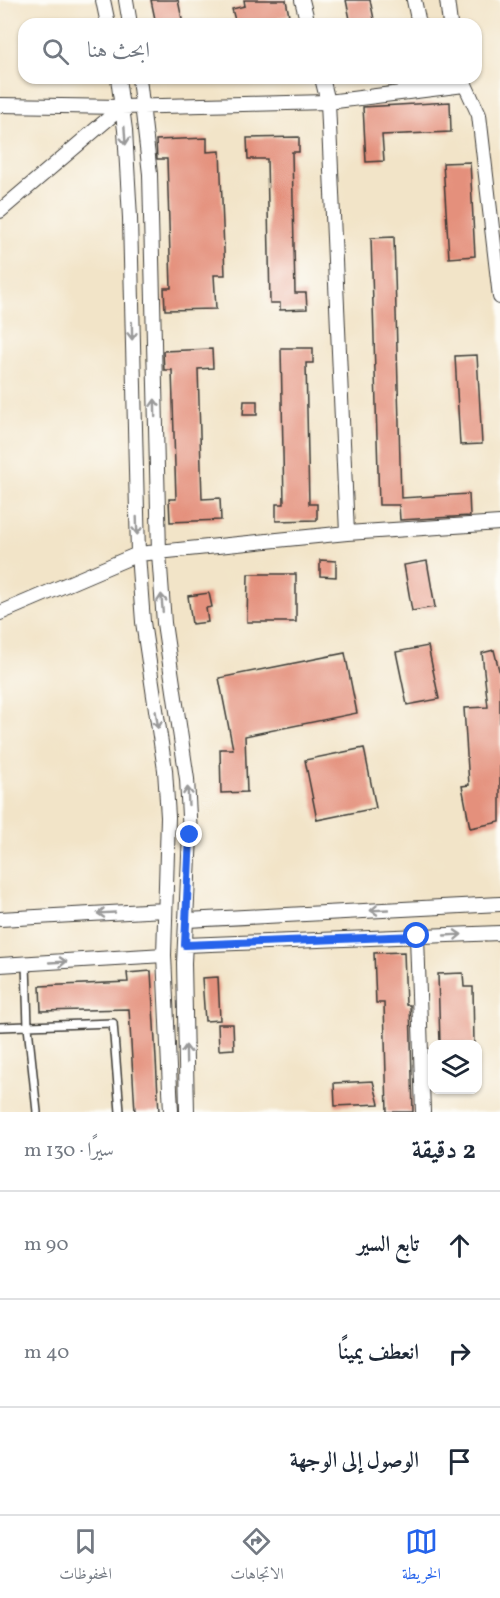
<!DOCTYPE html>
<html lang="ar">
<head>
<meta charset="utf-8">
<style>
	:root { --surface:#fff; --page:#f2f2f3; --text:#1f2937; --muted:#747a83; --line:#e0e1e3; --accent:#2563eb }
	body { margin:0; font-family:Vollkorn,Amiri,serif; background:var(--page); color:var(--text); direction:rtl }
	.controls { position:absolute; right:18px; bottom:18px; display:grid; overflow:hidden; border-radius:12px; box-shadow:0 2px 4px #0004 }
	.controls button { width:54px; height:54px; display:grid; place-items:center; padding:0; border:0; border-bottom:2px solid var(--line); background:var(--surface); color:var(--text); font:30px sans-serif }
	.stop { position:absolute; width:18px; height:18px; margin:-14px; border:4px solid #2563eb; border-radius:50%; background:#fff }
	.stop.end { background:#2563eb; border-color:#fff; box-shadow:0 2px 6px #0008 }
	.list { margin:0; padding:0; list-style:none }
	h2 { display:flex; justify-content:space-between; align-items:center; height:78px; margin:0; padding:0 24px; font-size:26px }
	h2 small { font-size:20px; font-weight:400; color:var(--muted) }
	.list li { display:grid; grid-template-columns:39px 1fr auto; gap:18px; align-items:center; box-sizing:border-box; height:108px; padding:0 24px; border-top:2px solid var(--line) }
	.list b { display:block; font-size:22px; white-space:nowrap }
	.list em { font-size:20px; font-style:normal; color:var(--muted) }
	.icon { flex:none; width:33px; height:33px; fill:none; stroke:currentColor; stroke-width:2; stroke-linecap:round; stroke-linejoin:round }
	.map { position:relative; flex:none; width:500px; height:1112px; overflow:hidden; direction:ltr }
	.search { position:absolute; background:var(--surface); box-shadow:0 2px 4px #0004; left:18px; right:18px; top:18px; height:66px; display:flex; align-items:center; gap:15px; box-sizing:border-box; padding:0 21px; border-radius:18px; color:var(--muted); font-size:22px }
	.sheet { height:402px; background:var(--surface) }
	nav { display:flex; justify-content:space-around; align-items:center; box-sizing:border-box; height:84px; border-top:2px solid var(--line); background:var(--surface); font-size:16px; color:var(--muted) }
	nav a { display:grid; justify-items:center; gap:3px }
	nav .on { color:var(--accent) }
	.map>svg:first-child { display:block }
	.building { fill:#e4907b }
	.lines { fill:none; stroke-linecap:round; stroke-linejoin:round }
	.service-casing { stroke:#3c3a36; stroke-width:10 }
	.minor-casing { stroke:#3c3a36; stroke-width:16 }
	.service { stroke:#fff; stroke-width:7 }
	.minor { stroke:#fff; stroke-width:14 }
	.oneway { stroke:#999 }
	.route { stroke:#2563eb; stroke-width:8 }
</style>
</head>
<body>
<div class="map">
<svg width="500" height="1112" viewBox="0 0 500 1112">
	<rect width="100%" height="100%" fill="#fdfcf7"/>
	<filter id="ink" filterUnits="userSpaceOnUse"><feTurbulence type="fractalNoise" baseFrequency=".0167" numOctaves="2"/><feDisplacementMap in="SourceGraphic" scale="12" xChannelSelector="R" yChannelSelector="G"/><feConvolveMatrix kernelMatrix="1 2 1 2 8 2 1 2 1" color-interpolation-filters="sRGB"/></filter>
	<filter id="wash" filterUnits="userSpaceOnUse"><feTurbulence type="fractalNoise" baseFrequency=".008" numOctaves="4" result="noise"/><feDisplacementMap in="SourceGraphic" scale="24" xChannelSelector="R" yChannelSelector="G"/><feGaussianBlur stdDeviation="1.35" result="paint"/><feColorMatrix in="noise" values="0 0 0 0 0 0 0 0 0 0 0 0 0 0 0 0 0 1.4 0 .05"/><feComposite in="paint" operator="in"/></filter>
	<g filter="url(#wash)">
		<rect width="100%" height="100%" fill="#f2e4c8"/>
		<g id="blocks">
			<path class="building" d="M 151,0 L 178,0 L 183,24 L 156,24 Z
				M 244,0 L 286,0 L 289,16 L 277,18 L 278,24 L 236,24 L 232,9 L 245,6 Z
				M 346,0 L 370,0 L 375,24 L 351,24 Z
				M 450,102 L 451,132 L 382,135 L 384,161 L 366,162 L 363,107 Z
				M 299,137 L 299,152 L 292,152 L 295,293 L 306,293 L 307,309 L 280,310 L 280,303 L 270,303 L 267,159 L 248,159 L 247,138 Z
				M 207,138 L 207,152 L 220,151 L 225,275 L 214,275 L 216,309 L 165,310 L 164,288 L 171,288 L 167,159 L 157,159 L 156,140 Z
				M 470,162 L 475,256 L 449,258 L 443,163 Z
				M 394,237 L 401,498 L 469,494 L 470,516 L 400,520 L 399,505 L 379,505 L 371,238 Z
				M 281,348 L 313,348 L 313,363 L 306,363 L 309,504 L 317,504 L 317,520 L 276,521 L 276,504 L 284,504 Z
				M 212,349 L 213,368 L 198,369 L 202,499 L 220,498 L 221,520 L 170,522 L 169,499 L 176,499 L 172,370 L 164,370 L 163,351 Z
				M 477,355 L 482,444 L 460,445 L 455,356 Z
				M 244,401 L 257,401 L 257,415 L 243,415 Z
				M 320,560 L 336,561 L 336,577 L 320,576 Z
				M 427,561 L 435,607 L 412,611 L 404,565 Z
				M 248,574 L 296,574 L 296,622 L 247,622 Z
				M 209,593 L 212,607 L 206,608 L 208,622 L 192,624 L 188,596 Z
				M 428,646 L 439,699 L 407,705 L 396,652 Z
				M 494,650 L 500,674 L 500,822 L 470,828 L 462,786 L 469,785 L 464,708 L 488,707 L 482,653 Z
				M 345,653 L 357,713 L 245,736 L 247,792 L 221,793 L 220,749 L 233,749 L 219,678 Z
				M 364,748 L 376,808 L 317,820 L 305,760 Z
				M 404,952 L 406,1005 L 410,1005 L 413,1112 L 387,1112 L 384,1003 L 376,1003 L 374,953 Z
				M 151,971 L 159,1112 L 135,1112 L 129,1009 L 41,1011 L 40,986 L 128,982 L 127,973 Z
				M 463,973 L 464,987 L 473,987 L 474,1044 L 440,1044 L 438,974 Z
				M 218,977 L 220,1020 L 205,1021 L 202,978 Z
				M 218,1024 L 233,1024 L 234,1049 L 219,1050 Z
				M 373,1081 L 379,1104 L 335,1106 L 334,1083 Z"/>
		</g>
	</g>
	<g filter="url(#ink)">
		<use href="#blocks" fill-opacity="0" stroke="#3c3a36" stroke-width="1.5"/>
		<g class="lines">
			<defs>
				<path id="service" d="M 26,964 L 28,1027 L 37,1112
					M 0,1027 L 113,1023 L 120,1112"/>
				<path id="minor" d="M 103,0 L 108,24
					M 126,0 L 130,24
					M 302,0 L 308,24
					M 414,0 L 419,24
					M 447,0 L 450,24
					M 118,78 L 125,130 L 130,218 L 138,554 L 143,622 L 165,770 L 168,817 L 164,955 L 171,1112
					M 139,78 L 150,174 L 159,553 L 164,623 L 187,779 L 190,835 L 184,963 L 187,1112
					M 322,78 L 328,102 L 347,533
					M 462,78 L 479,115 L 500,297
					M 0,105 L 122,107 L 328,102 L 464,85
					M 0,211 L 122,107
					M 0,613 L 138,554 L 347,533 L 500,523
					M 0,919 L 164,910
					M 187,920 L 500,904
					M 417,936 L 423,1112
					M 185,945 L 500,933
					M 0,965 L 164,955"/>
			</defs>
			<use href="#service" class="service-casing"/>
			<use href="#minor" class="minor-casing"/>
			<use href="#service" class="service"/>
			<use href="#minor" class="minor"/>
		</g>
		<defs><path id="oneway-shaft" d="M-6 0H5M1.5-3L5.5 0L1.5 3" fill="none" stroke-width="1.6" stroke-linecap="round" stroke-linejoin="round" transform="scale(1.5)"/></defs>
		<g class="oneway">
			<use href="#oneway-shaft" transform="translate(125 136) rotate(86)"/>
			<use href="#oneway-shaft" transform="translate(132 331) rotate(89)"/>
			<use href="#oneway-shaft" transform="translate(155 408) rotate(-91)"/>
			<use href="#oneway-shaft" transform="translate(137 526) rotate(88)"/>
			<use href="#oneway-shaft" transform="translate(162 603) rotate(-95)"/>
			<use href="#oneway-shaft" transform="translate(157 720) rotate(81)"/>
			<use href="#oneway-shaft" transform="translate(188 796) rotate(-93)"/>
			<use href="#oneway-shaft" transform="translate(379 910) rotate(177)"/>
			<use href="#oneway-shaft" transform="translate(106 913) rotate(177)"/>
			<use href="#oneway-shaft" transform="translate(453 935) rotate(-3)"/>
			<use href="#oneway-shaft" transform="translate(58 962) rotate(-3)"/>
			<use href="#oneway-shaft" transform="translate(186 1054) rotate(-91)"/>
		</g>
	</g>
	<g class="lines" filter="url(#ink)">
		<path class="route" d="M 190,835 L 185,945 L 417,936"/>
	</g>
</svg>
<div class="controls">
<button><svg class="icon" aria-label="layers" viewBox="0 0 24 24"><path d="M12 4l9 5-9 5-9-5zM3 14l9 5 9-5"/></svg></button>
</div>
<div class="stop" style="left:417px;top:936px"></div>
<div class="stop end" style="left:190px;top:835px"></div>
<div class="search"><svg class="icon" aria-label="search" viewBox="0 0 24 24"><circle cx="10" cy="10" r="6"/><path d="M15 15l6 6"/></svg>ابحث هنا</div>
</div>
<section class="sheet">
<h2>2 دقيقة<small>سيرًا · 130 m</small></h2>
<ul class="list">
<li><svg class="icon" aria-label="ahead" viewBox="0 0 24 24"><path d="M12 20V5M6 11l6-6 6 6"/></svg><div><b>تابع السير</b></div><em>90 m</em></li>
<li><svg class="icon" aria-label="right" viewBox="0 0 24 24"><path d="M7 20v-9h11M14 6l5 5-5 5"/></svg><div><b>انعطف يمينًا</b></div><em>40 m</em></li>
<li><svg class="icon" aria-label="arrive" viewBox="0 0 24 24"><path d="M6 21V4h12l-3 4 3 4H6"/></svg><div><b>الوصول إلى الوجهة</b></div></li>
</ul>
</section>
<nav>
<a class="on"><svg class="icon" aria-label="map" viewBox="0 0 24 24"><path d="M3 6l6-2 6 2 6-2v14l-6 2-6-2-6 2zM9 4v14M15 6v14"/></svg>الخريطة</a>
<a><svg class="icon" aria-label="directions" viewBox="0 0 24 24"><path d="M12 3l9 9-9 9-9-9zM9 14v-3h6M13 9l2 2-2 2"/></svg>الاتجاهات</a>
<a><svg class="icon" aria-label="saved" viewBox="0 0 24 24"><path d="M7 4h10v16l-5-4-5 4z"/></svg>المحفوظات</a>
</nav>
</body>
</html>
